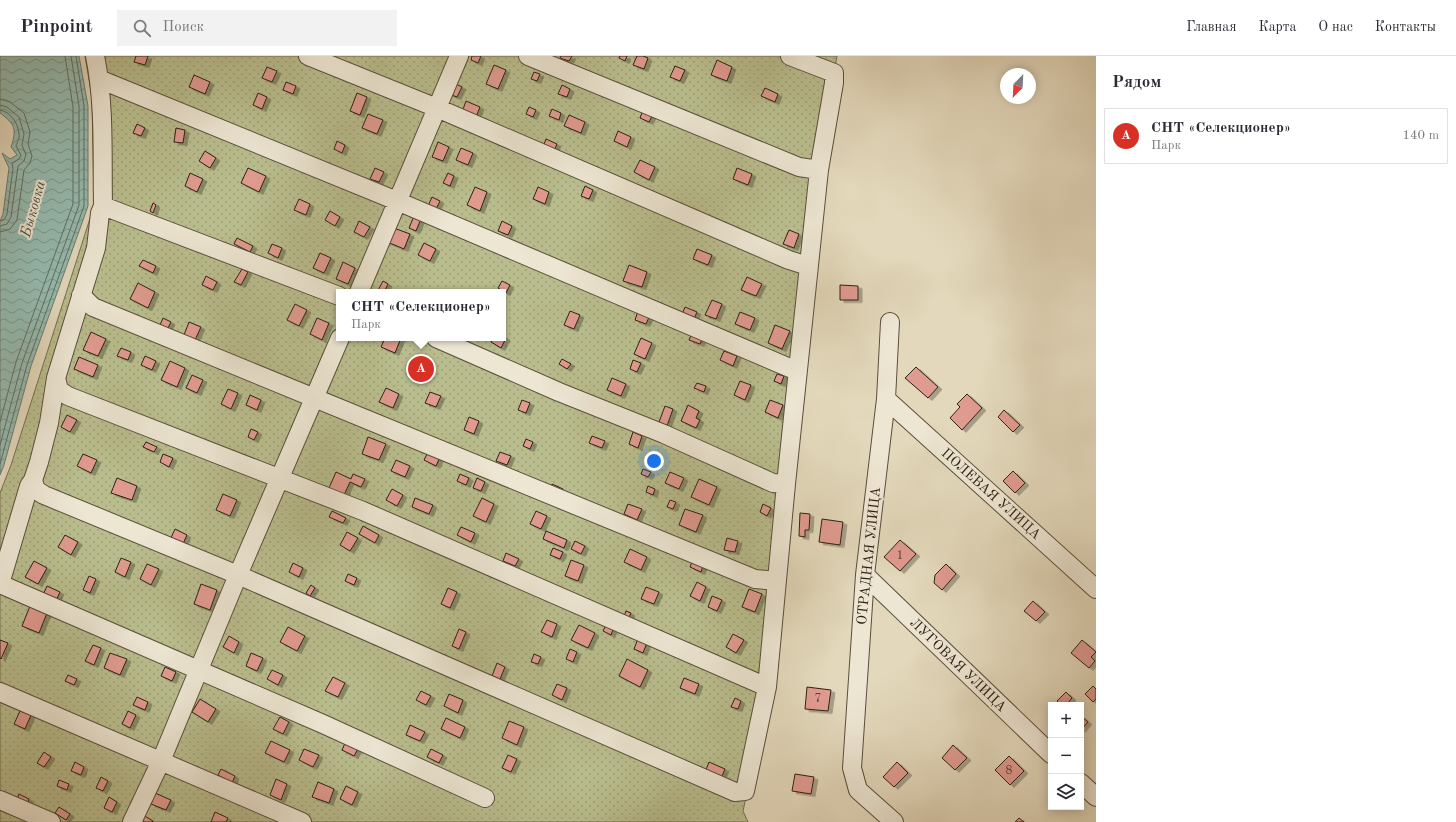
<!DOCTYPE html>
<html lang="ru">
<head>
<meta charset="utf-8">
<style>
	:root { --surface:#fff; --page:#f2f2f3; --text:#2b2b33; --muted:#7c7c81; --line:#e1e1e2; --accent:#d93025 }
	body { margin:0; font-family:"Old Standard TT",serif; background:var(--page); color:var(--text) }
	.controls { position:absolute; right:12px; bottom:12px; display:grid; overflow:hidden; border-radius:0px; box-shadow:0 2px 10px #0003 }
	.controls button { width:36px; height:36px; display:grid; place-items:center; padding:0; border:0; border-bottom:1px solid var(--line); background:var(--surface); color:var(--text); font:20px sans-serif }
	.compass { position:absolute; left:1000px; top:12px; width:36px; height:36px; border-radius:50%; background:var(--surface); box-shadow:0 2px 10px #0003; rotate:204deg }
	.you { position:absolute; left:654px; top:405px; width:14px; height:14px; margin:-10px; border:3px solid #fff; border-radius:50%; background:#1a73e8; box-shadow:0 0 0 6px #1a73e833 }
	.badge { display:grid; place-items:center; width:26px; height:26px; border-radius:50%; background:var(--accent); color:#fff; font-size:13px; font-weight:700 }
	.pin { position:absolute; translate:-50% -50%; border:2px solid #fff; box-shadow:0 1px 4px #0006 }
	.popup { position:absolute; left:336px; top:233px; width:170px; height:52px; box-sizing:border-box; display:grid; place-content:center; border-radius:0px; background:var(--surface); filter:drop-shadow(0 1px 3px #0005); font-size:13px; white-space:nowrap; color:var(--muted) }
	.popup b { font-size:15px; color:var(--text) }
	.popup::after { content:''; position:absolute; left:50%; top:100%; margin-left:-8px; border:8px solid transparent; border-top-color:var(--surface) }
	.list { margin:0; padding:0; list-style:none }
	h2 { display:flex; justify-content:space-between; align-items:center; height:52px; margin:0; padding:0 16px; font-size:17px }
	h2 small { font-size:13px; font-weight:400; color:var(--muted) }
	.list li { display:grid; grid-template-columns:26px 1fr auto; gap:12px; align-items:center; box-sizing:border-box; height:56px; margin:0 8px 8px; padding:0 8px; border:1px solid var(--line); border-radius:0px }
	.list b { display:block; font-size:15px; white-space:nowrap }
	.list p { margin:0; font-size:13px; white-space:nowrap; color:var(--muted) }
	.list em { font-size:13px; font-style:normal; color:var(--muted) }
	.icon { flex:none; width:22px; height:22px; fill:none; stroke:currentColor; stroke-width:2; stroke-linecap:round; stroke-linejoin:round }
	.map { position:relative; flex:none; width:1096px; height:766px; overflow:hidden }
	header { display:flex; align-items:center; gap:24px; box-sizing:border-box; height:56px; padding:0 20px; background:var(--surface); border-bottom:1px solid var(--line) }
	header strong { font-size:19px }
	nav { display:flex; gap:22px; margin-inline-start:auto; font-size:14px }
	.search { width:280px; height:36px; background:var(--page); display:flex; align-items:center; gap:10px; box-sizing:border-box; padding:0 14px; border-radius:0px; color:var(--muted); font-size:15px }
	main { display:flex }
	aside { flex:1; background:var(--surface) }
	.map>svg:first-child { display:block }
	.garden { fill:url(#garden-dots); stroke:#746e50; fill-rule:evenodd }
	.water { fill:url(#water-waves); stroke:#6c7c70 }
	.lines { fill:none; stroke-linecap:round; stroke-linejoin:round }
	.shore { stroke:#626d60; stroke-width:1 }
	.building { fill:#e09b90; stroke:#2e2012; filter:url(#shadow) }
	.minor-casing { stroke:#5b4e3c; stroke-width:20 }
	.minor { stroke:#ede6d3; stroke-width:18 }
	.labels { text-anchor:middle; dominant-baseline:central; stroke-width:4; stroke-linejoin:round; paint-order:stroke }
	.number-label { font-size:12px; fill:#5a3f32 }
	.street-label { font-size:14px; fill:#2e2012; stroke:#ede6d3 }
	.water-label { font-size:15px; font-style:italic; fill:#4d4e41; stroke:#ede6d3 }
</style>
</head>
<body>
<header>
<strong>Pinpoint</strong>
<div class="search"><svg class="icon" aria-label="search" viewBox="0 0 24 24"><circle cx="10" cy="10" r="6"/><path d="M15 15l6 6"/></svg>Поиск</div>
<nav><a>Главная</a><a>Карта</a><a>О нас</a><a>Контакты</a></nav>
</header>
<main>
<div class="map">
<svg width="1096" height="766" viewBox="0 0 1096 766">
	<defs>
		<pattern id="garden-dots" width="8" height="8" patternUnits="userSpaceOnUse"><rect width="8" height="8" fill="#b9bd8d"/><path d="M2 2h.1M6 6h.1" fill="none" stroke="#9fa279" stroke-width="1.8" stroke-linecap="round"/></pattern>
		<pattern id="water-waves" width="16" height="10" patternUnits="userSpaceOnUse"><rect width="16" height="10" fill="#95baaf"/><path d="M0 5q4-4 8 0t8 0" fill="none" stroke="#7a978d"/></pattern>
		<filter id="shadow"><feDropShadow dx="4" dy="2.5" stdDeviation="0" flood-color="#0004"/></filter>
	</defs>
	<rect width="100%" height="100%" fill="#e3d8bb"/>
	<filter id="stains"><feTurbulence type="fractalNoise" baseFrequency=".005" numOctaves="4"/><feColorMatrix values="0 0 0 0 .2 0 0 0 0 .09 0 0 0 0 .02 0 0 0 .5 -.17"/></filter>
	<radialGradient id="worn" r=".72"><stop offset=".6" stop-color="#630" stop-opacity="0"/><stop offset="1" stop-color="#630" stop-opacity=".3"/></radialGradient>
	<path class="garden" d="M 85,0 L 837,0 L 834,17 L 768,637 L 743,755 L 748,766 L 0,766 L 0,437 L 11,409 L 94,150 L 92,42 ZM 339,236 L 503,236 L 503,282 L 339,282 Z"/>
	<path class="water" d="M 0,0 L 79,0 L 88,50 L 88,150 L 31,310 L 4,409 L 0,419 L 0,165 L 3,158 L 9,112 L 2,97 L 10,103 L 17,99 L 11,91 C 17,73 15,68 0,57 Z"/>
	<g class="lines">
		<path class="shore" d="M 0,43 L 10,46 L 24,57 L 30,76 L 28,88 L 32,100 L 30,107 L 24,114 L 17,164 L 10,173 L 0,176
			M 0,49 L 7,51 L 19,61 L 24,78 L 22,89 L 26,99 L 24,105 L 18,110 L 11,161 L 7,168 L 0,170
			M 0,54 C 11,56 18,67 19,78 C 20,82 17,86 16,90 L 21,99 L 19,103 L 12,107 L 13,112 L 7,158 L 4,164 L 0,165
			M 0,366 L 16,306 L 73,148 L 73,51 L 65,0
			M 0,389 L 22,307 L 79,149 L 79,50 L 71,0
			M 0,408 L 27,309 L 84,150 L 84,50 L 76,0"/>
	</g>
	<path class="building" d="M 136,0 L 148,0 L 145,9 L 134,6 Z
		M 472,0 L 481,0 L 478,7 L 471,4 Z
		M 561,0 L 572,0 L 569,5 L 560,2 Z
		M 620,0 L 627,0 L 625,5 L 619,2 Z
		M 637,0 L 643,0 L 648,2 L 644,13 L 633,9 Z
		M 717,4 L 732,11 L 727,25 L 711,19 Z
		M 494,9 L 506,14 L 498,33 L 486,28 Z
		M 675,10 L 685,14 L 680,25 L 670,21 Z
		M 267,11 L 277,15 L 272,26 L 262,22 Z
		M 534,16 L 540,18 L 537,25 L 531,23 Z
		M 194,19 L 210,26 L 205,38 L 189,31 Z
		M 286,26 L 296,30 L 293,38 L 283,34 Z
		M 454,27 L 462,31 L 457,41 L 449,38 Z
		M 562,29 L 570,33 L 567,41 L 558,38 Z
		M 765,32 L 778,38 L 775,46 L 761,40 Z
		M 258,37 L 267,41 L 262,53 L 253,49 Z
		M 357,37 L 367,41 L 360,59 L 350,55 Z
		M 466,45 L 480,51 L 476,61 L 462,56 Z
		M 529,51 L 536,54 L 533,61 L 526,58 Z
		M 552,53 L 561,57 L 559,64 L 549,60 Z
		M 643,54 L 653,58 L 649,66 L 640,62 Z
		M 368,58 L 383,64 L 377,78 L 362,72 Z
		M 569,59 L 585,66 L 581,77 L 564,70 Z
		M 137,68 L 145,72 L 141,80 L 133,77 Z
		M 176,72 L 185,74 L 183,87 L 174,86 Z
		M 618,75 L 631,81 L 627,91 L 614,85 Z
		M 546,83 L 557,88 L 554,95 L 543,91 Z
		M 337,85 L 345,89 L 342,97 L 334,93 Z
		M 438,86 L 449,91 L 443,105 L 432,101 Z
		M 461,92 L 473,97 L 468,109 L 456,104 Z
		M 205,95 L 216,102 L 210,112 L 199,105 Z
		M 640,104 L 655,111 L 649,124 L 634,116 Z
		M 248,112 L 266,120 L 259,136 L 241,127 Z
		M 375,112 L 384,116 L 379,126 L 370,123 Z
		M 737,112 L 752,118 L 748,129 L 733,123 Z
		M 190,117 L 203,123 L 197,136 L 185,130 Z
		M 448,117 L 454,120 L 450,130 L 443,127 Z
		M 585,130 L 593,134 L 589,143 L 581,140 Z
		M 475,131 L 487,136 L 480,155 L 467,149 Z
		M 538,131 L 549,136 L 545,148 L 533,143 Z
		M 432,141 L 440,145 L 436,153 L 428,150 Z
		M 299,143 L 310,148 L 306,159 L 294,154 Z
		M 153,147 L 156,149 L 153,157 L 150,155 Z
		M 330,155 L 340,161 L 335,170 L 325,164 Z
		M 414,160 L 421,163 L 416,175 L 409,172 Z
		M 359,165 L 370,171 L 364,181 L 354,176 Z
		M 502,165 L 512,170 L 508,179 L 498,175 Z
		M 391,171 L 410,178 L 404,193 L 385,185 Z
		M 789,174 L 799,178 L 794,192 L 783,188 Z
		M 237,182 L 253,190 L 250,196 L 234,188 Z
		M 424,187 L 436,193 L 430,205 L 418,199 Z
		M 272,188 L 282,192 L 278,202 L 268,197 Z
		M 697,193 L 712,199 L 708,209 L 693,203 Z
		M 320,197 L 331,202 L 324,217 L 313,212 Z
		M 143,204 L 156,210 L 153,217 L 139,210 Z
		M 343,206 L 355,212 L 348,228 L 336,223 Z
		M 629,209 L 647,216 L 642,231 L 623,225 Z
		M 242,213 L 248,216 L 241,229 L 234,226 Z
		M 206,220 L 217,226 L 213,234 L 202,229 Z
		M 747,221 L 762,228 L 756,240 L 741,234 Z
		M 383,225 L 388,228 L 384,236 L 377,236 Z
		M 502,225 L 510,229 L 506,237 L 498,232 Z
		M 138,227 L 155,236 L 148,252 L 130,243 Z
		M 840,229 L 858,230 L 858,244 L 840,244 Z
		M 712,244 L 722,248 L 716,263 L 705,259 Z
		M 295,248 L 307,254 L 299,270 L 287,264 Z
		M 685,251 L 697,256 L 693,265 L 681,261 Z
		M 570,255 L 580,259 L 574,273 L 564,269 Z
		M 638,255 L 650,259 L 646,268 L 635,264 Z
		M 740,256 L 755,262 L 750,274 L 735,268 Z
		M 163,262 L 171,266 L 168,272 L 160,269 Z
		M 317,262 L 329,267 L 322,284 L 310,278 Z
		M 189,266 L 201,271 L 195,284 L 184,279 Z
		M 775,269 L 790,275 L 782,293 L 768,287 Z
		M 91,276 L 106,283 L 98,300 L 83,294 Z
		M 692,277 L 703,281 L 700,288 L 689,284 Z
		M 503,280 L 506,282 L 501,292 L 491,286 L 493,282 L 503,282 Z
		M 385,282 L 401,282 L 395,297 L 381,291 Z
		M 641,282 L 652,287 L 645,303 L 634,298 Z
		M 121,292 L 131,296 L 128,304 L 117,300 Z
		M 724,295 L 737,300 L 733,310 L 720,304 Z
		M 145,300 L 156,305 L 152,314 L 141,309 Z
		M 79,301 L 98,309 L 93,321 L 74,313 Z
		M 562,303 L 571,308 L 567,313 L 559,308 Z
		M 633,304 L 641,307 L 637,316 L 630,313 Z
		M 170,305 L 185,312 L 177,331 L 161,324 Z
		M 916,311 L 938,331 L 928,342 L 905,322 Z
		M 777,318 L 784,320 L 781,328 L 774,325 Z
		M 192,319 L 203,324 L 197,337 L 186,332 Z
		M 612,322 L 626,328 L 621,340 L 607,334 Z
		M 740,325 L 751,329 L 745,344 L 734,339 Z
		M 697,327 L 706,330 L 704,336 L 694,332 Z
		M 386,332 L 399,338 L 393,352 L 379,346 Z
		M 228,333 L 238,337 L 231,353 L 221,348 Z
		M 430,336 L 441,340 L 436,351 L 425,347 Z
		M 967,338 L 982,352 L 962,374 L 950,362 L 960,351 L 957,348 Z
		M 250,339 L 261,344 L 257,354 L 246,349 Z
		M 522,344 L 530,347 L 526,357 L 518,354 Z
		M 770,344 L 783,349 L 778,362 L 765,356 Z
		M 688,349 L 699,355 L 696,362 L 700,364 L 696,372 L 681,365 Z
		M 665,350 L 673,353 L 667,370 L 659,366 Z
		M 1004,354 L 1020,369 L 1013,376 L 998,361 Z
		M 67,359 L 77,364 L 70,376 L 61,371 Z
		M 469,361 L 479,365 L 474,378 L 464,374 Z
		M 251,373 L 258,376 L 254,384 L 248,381 Z
		M 633,376 L 642,380 L 638,392 L 629,388 Z
		M 592,380 L 605,385 L 602,392 L 589,387 Z
		M 368,381 L 386,388 L 379,404 L 362,398 Z
		M 526,383 L 533,386 L 530,393 L 523,390 Z
		M 146,386 L 157,391 L 154,396 L 143,391 Z
		M 428,396 L 440,401 L 436,410 L 424,404 Z
		M 500,396 L 511,400 L 507,409 L 496,405 Z
		M 83,398 L 97,404 L 91,417 L 77,410 Z
		M 163,398 L 173,402 L 169,411 L 160,406 Z
		M 396,404 L 410,410 L 405,421 L 391,415 Z
		M 643,413 L 651,416 L 648,421 L 641,418 Z
		M 1013,415 L 1025,427 L 1015,437 L 1003,425 Z
		M 336,416 L 351,423 L 353,418 L 365,423 L 361,431 L 350,426 L 344,439 L 329,432 Z
		M 670,416 L 684,422 L 679,433 L 665,427 Z
		M 460,418 L 469,422 L 466,429 L 457,425 Z
		M 117,422 L 137,430 L 132,444 L 111,437 Z
		M 477,422 L 485,426 L 481,435 L 473,432 Z
		M 699,423 L 717,431 L 709,449 L 691,441 Z
		M 552,428 L 563,433 L 561,440 L 549,435 Z
		M 648,430 L 655,433 L 653,439 L 646,436 Z
		M 392,433 L 403,439 L 397,450 L 386,444 Z
		M 223,438 L 237,444 L 230,460 L 216,454 Z
		M 415,442 L 433,449 L 429,458 L 412,451 Z
		M 482,442 L 494,448 L 486,466 L 473,460 Z
		M 670,444 L 676,446 L 673,453 L 667,451 Z
		M 628,448 L 642,453 L 637,464 L 624,458 Z
		M 763,448 L 771,452 L 767,460 L 760,456 Z
		M 685,453 L 703,459 L 696,476 L 679,469 Z
		M 332,455 L 346,462 L 343,467 L 329,461 Z
		M 536,455 L 547,460 L 541,473 L 530,468 Z
		M 800,457 L 810,458 L 809,474 L 805,474 L 805,481 L 799,480 Z
		M 822,463 L 843,466 L 840,489 L 819,486 Z
		M 363,470 L 379,479 L 375,487 L 359,478 Z
		M 461,471 L 475,477 L 471,486 L 457,479 Z
		M 175,473 L 187,479 L 182,490 L 170,484 Z
		M 546,475 L 567,484 L 564,492 L 543,483 Z
		M 347,476 L 358,482 L 350,495 L 340,489 Z
		M 65,479 L 78,486 L 71,499 L 58,491 Z
		M 727,482 L 738,485 L 735,496 L 724,494 Z
		M 900,484 L 916,498 L 900,515 L 884,501 Z
		M 575,485 L 585,490 L 581,498 L 571,493 Z
		M 553,492 L 563,496 L 560,503 L 550,499 Z
		M 630,493 L 647,501 L 641,514 L 624,506 Z
		M 506,497 L 519,503 L 515,510 L 503,505 Z
		M 121,502 L 131,506 L 125,521 L 115,516 Z
		M 693,503 L 704,507 L 701,516 L 690,511 Z
		M 571,504 L 584,509 L 578,525 L 565,520 Z
		M 34,505 L 47,512 L 38,528 L 25,521 Z
		M 293,507 L 303,512 L 299,521 L 289,516 Z
		M 147,508 L 159,513 L 151,529 L 140,523 Z
		M 946,508 L 956,518 L 942,534 L 934,527 L 935,519 Z
		M 348,518 L 357,522 L 354,529 L 345,525 Z
		M 89,520 L 96,523 L 90,537 L 83,534 Z
		M 697,526 L 706,531 L 700,545 L 690,540 Z
		M 201,528 L 217,534 L 210,554 L 194,548 Z
		M 311,529 L 315,532 L 310,540 L 306,537 Z
		M 47,530 L 60,536 L 55,547 L 42,541 Z
		M 646,531 L 659,536 L 654,548 L 641,543 Z
		M 448,532 L 457,536 L 450,552 L 441,548 Z
		M 749,533 L 762,538 L 755,556 L 742,551 Z
		M 712,540 L 722,544 L 717,555 L 708,551 Z
		M 1033,545 L 1045,556 L 1036,565 L 1024,555 Z
		M 30,550 L 47,557 L 39,577 L 22,570 Z
		M 626,555 L 631,557 L 626,568 L 622,566 Z
		M 547,564 L 557,568 L 552,581 L 541,576 Z
		M 608,565 L 615,568 L 611,579 L 603,575 Z
		M 579,569 L 595,577 L 588,592 L 571,584 Z
		M 288,571 L 305,580 L 297,595 L 280,586 Z
		M 459,573 L 466,576 L 459,593 L 452,590 Z
		M 733,578 L 744,584 L 736,597 L 726,591 Z
		M 229,580 L 239,586 L 234,597 L 223,591 Z
		M 639,580 L 648,584 L 643,597 L 634,593 Z
		M 0,584 L 8,587 L 1,603 L 0,602 Z
		M 1082,584 L 1096,596 L 1091,601 L 1095,605 L 1089,612 L 1071,597 Z
		M 93,589 L 101,592 L 94,609 L 85,605 Z
		M 570,593 L 577,596 L 573,606 L 566,603 Z
		M 110,597 L 127,603 L 120,619 L 104,612 Z
		M 251,597 L 263,602 L 257,615 L 246,610 Z
		M 534,598 L 541,601 L 538,608 L 531,606 Z
		M 627,603 L 648,614 L 640,631 L 619,620 Z
		M 497,607 L 505,611 L 500,623 L 492,620 Z
		M 165,611 L 176,616 L 172,625 L 161,620 Z
		M 272,614 L 283,619 L 278,629 L 267,623 Z
		M 68,619 L 77,623 L 74,629 L 65,625 Z
		M 333,621 L 345,627 L 338,641 L 325,635 Z
		M 684,622 L 699,628 L 695,638 L 680,632 Z
		M 557,628 L 567,632 L 562,644 L 552,639 Z
		M 1093,630 L 1096,633 L 1096,643 L 1093,646 L 1085,638 Z
		M 807,631 L 831,634 L 828,655 L 805,653 Z
		M 421,635 L 431,640 L 426,649 L 416,644 Z
		M 1066,636 L 1072,642 L 1066,649 L 1061,649 L 1057,645 Z
		M 449,638 L 463,644 L 458,657 L 444,650 Z
		M 137,641 L 148,646 L 145,654 L 133,649 Z
		M 735,642 L 741,645 L 738,653 L 731,651 Z
		M 200,643 L 216,653 L 208,666 L 192,656 Z
		M 20,655 L 31,659 L 25,673 L 14,668 Z
		M 128,655 L 136,659 L 130,672 L 122,668 Z
		M 1081,660 L 1088,666 L 1081,674 Z
		M 280,661 L 289,666 L 283,678 L 273,673 Z
		M 446,662 L 465,671 L 460,682 L 441,673 Z
		M 509,665 L 524,671 L 517,689 L 502,682 Z
		M 410,669 L 425,676 L 420,685 L 406,679 Z
		M 271,685 L 290,694 L 284,706 L 265,697 Z
		M 346,685 L 359,691 L 354,700 L 342,694 Z
		M 953,689 L 967,702 L 955,714 L 942,702 Z
		M 304,693 L 319,699 L 313,711 L 299,704 Z
		M 431,693 L 443,699 L 439,707 L 427,701 Z
		M 44,696 L 51,701 L 44,711 L 37,707 Z
		M 508,699 L 517,703 L 511,716 L 502,712 Z
		M 1009,700 L 1024,715 L 1010,729 L 995,714 Z
		M 75,706 L 84,711 L 81,719 L 71,715 Z
		M 709,706 L 725,713 L 720,725 L 704,719 Z
		M 897,706 L 908,717 L 894,731 L 883,721 Z
		M 221,713 L 235,720 L 232,727 L 218,719 Z
		M 795,718 L 814,721 L 811,738 L 792,735 Z
		M 101,721 L 108,725 L 103,735 L 96,732 Z
		M 276,723 L 287,728 L 281,744 L 270,739 Z
		M 59,724 L 69,728 L 67,734 L 57,730 Z
		M 318,726 L 334,733 L 329,747 L 312,741 Z
		M 346,730 L 358,736 L 352,749 L 340,743 Z
		M 155,737 L 171,744 L 166,754 L 151,748 Z
		M 19,738 L 29,743 L 26,751 L 16,746 Z
		M 109,741 L 117,746 L 112,756 L 104,752 Z
		M 59,751 L 70,758 L 66,764 L 55,757 Z
		M 215,756 L 228,762 L 226,766 L 211,766 Z
		M 143,759 L 153,765 L 152,766 L 139,766 Z
		M 1019,762 L 1024,766 L 1015,766 Z"/>
	<g class="lines">
		<defs>
			<path id="minor" d="M 95,0 C 105,49 102,100 103,150 L 100,157 L 96,192 L 56,322 L 49,367 L 39,406 L 33,424 L 29,430 L 0,528 L 323,668 L 485,742
				M 308,0 L 437,52 L 789,204 L 808,210
				M 528,0 L 799,111 L 819,114
				M 99,23 L 397,145 L 797,315
				M 103,150 L 339,240
				M 359,236 L 459,0
				M 81,239 L 93,251 L 755,523 L 777,525
				M 890,266 L 886,343 L 865,519 L 852,712 L 858,734 L 894,766
				M 436,282 L 559,336 L 664,378 L 773,427 L 786,428
				M 56,322 L 59,334 L 68,340 L 363,455 L 767,631
				M 886,343 L 1096,533
				M 33,424 L 36,434 L 44,439 L 238,519 L 735,736 L 745,735 L 767,631 L 786,428 L 819,114 L 834,27 L 834,17 L 790,0
				M 865,519 L 1051,698
				M 0,636 L 302,766
				M 1081,727 L 1096,741
				M 0,744 L 51,766
				M 132,766 L 161,705 L 238,519 L 340,282"/>
		</defs>
		<use href="#minor" class="minor-casing"/>
		<use href="#minor" class="minor"/>
	</g>
	<g class="labels">
		<g class="number-label">
			<text x="900" y="500">1</text>
			<text x="818" y="643">7</text>
			<text x="1009" y="715">8</text>
		</g>
		<g class="street-label">
			<text transform="translate(991 438) rotate(42)">ПОЛЕВАЯ УЛИЦА</text>
			<text transform="translate(869 500) rotate(-84)">ОТРАДНАЯ УЛИЦА</text>
			<text transform="translate(958 609) rotate(44)">ЛУГОВАЯ УЛИЦА</text>
		</g>
		<g class="water-label">
			<text transform="translate(34 153) rotate(-74)">Быковка</text>
		</g>
	</g>
	<rect width="100%" height="100%" filter="url(#stains)"/>
	<rect width="100%" height="100%" fill="url(#worn)"/>
</svg>
<div class="controls">
<button>+</button>
<button>−</button>
<button><svg class="icon" aria-label="layers" viewBox="0 0 24 24"><path d="M12 4l9 5-9 5-9-5zM3 14l9 5 9-5"/></svg></button>
</div>
<svg class="compass" viewBox="-18 -18 36 36"><path d="M0-13l5 13h-10z" fill="#e53935"/><path d="M0 13l5-13h-10z" fill="#7c7c81"/></svg>
<div class="you"></div>
<div class="pin badge" style="left:421px;top:313px">A</div>
<div class="popup"><b>СНТ «Селекционер»</b>Парк</div>
</div>
<aside>
<h2>Рядом<small></small></h2>
<ul class="list">
<li><span class="badge">A</span><div><b>СНТ «Селекционер»</b><p>Парк</p></div><em>140 m</em></li>
</ul>
</aside>
</main>
</body>
</html>
